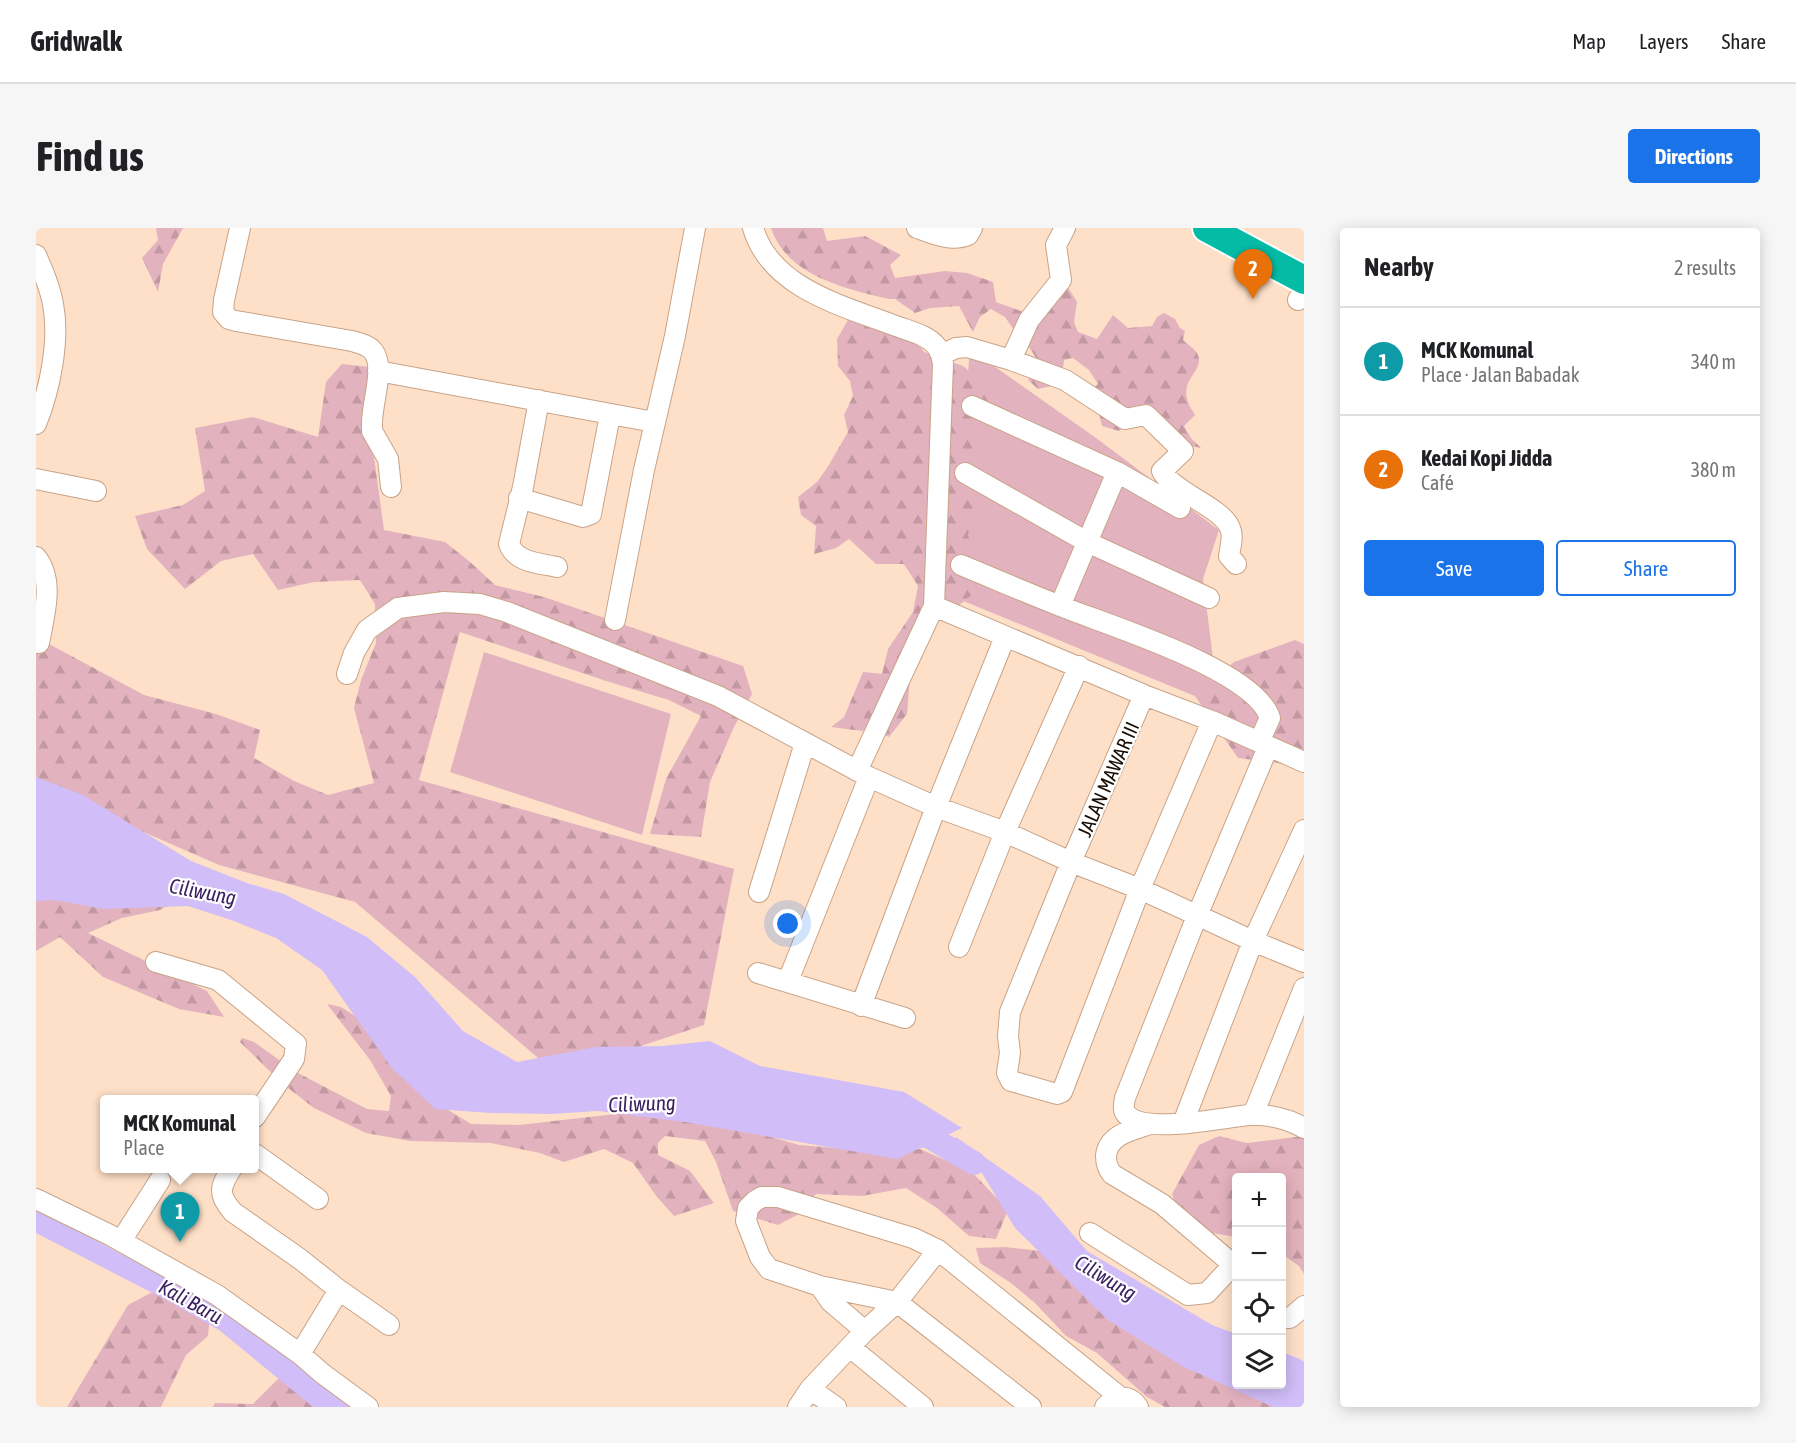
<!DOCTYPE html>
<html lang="en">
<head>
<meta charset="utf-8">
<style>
	:root { --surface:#fff; --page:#f6f6f6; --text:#202124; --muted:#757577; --line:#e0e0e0; --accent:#1a73e8 }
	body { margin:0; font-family:"Asap Condensed",sans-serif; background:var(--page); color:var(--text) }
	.controls { position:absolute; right:18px; bottom:18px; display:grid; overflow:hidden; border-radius:6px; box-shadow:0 3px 15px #0003 }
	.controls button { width:54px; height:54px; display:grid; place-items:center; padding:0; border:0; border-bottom:2px solid var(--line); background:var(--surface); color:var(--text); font:30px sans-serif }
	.you { position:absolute; left:752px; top:696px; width:21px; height:21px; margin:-15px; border:4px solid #fff; border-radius:50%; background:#1a73e8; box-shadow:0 0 0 9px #1a73e833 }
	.badge { display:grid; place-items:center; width:39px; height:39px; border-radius:50%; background:var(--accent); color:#fff; font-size:20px; font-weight:700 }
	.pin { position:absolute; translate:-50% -50px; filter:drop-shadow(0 2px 3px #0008) }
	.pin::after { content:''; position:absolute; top:32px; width:21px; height:18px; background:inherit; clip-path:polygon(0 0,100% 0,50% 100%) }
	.popup { position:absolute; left:64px; top:867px; width:159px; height:78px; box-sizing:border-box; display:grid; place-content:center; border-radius:6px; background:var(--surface); filter:drop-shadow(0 2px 4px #0005); font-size:20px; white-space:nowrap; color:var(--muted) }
	.popup b { font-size:22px; color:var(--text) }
	.popup::after { content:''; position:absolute; left:50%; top:100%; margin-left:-12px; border:12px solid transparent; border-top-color:var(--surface) }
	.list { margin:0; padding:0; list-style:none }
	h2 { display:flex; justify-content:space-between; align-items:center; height:78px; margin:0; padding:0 24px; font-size:26px }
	h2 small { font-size:20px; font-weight:400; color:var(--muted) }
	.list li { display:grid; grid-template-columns:39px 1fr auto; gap:18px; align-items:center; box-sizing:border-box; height:108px; padding:0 24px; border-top:2px solid var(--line) }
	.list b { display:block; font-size:22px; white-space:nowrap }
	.list p { margin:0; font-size:20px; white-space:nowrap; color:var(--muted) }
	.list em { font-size:20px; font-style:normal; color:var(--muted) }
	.actions { display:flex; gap:12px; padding:18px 24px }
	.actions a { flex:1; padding:14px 0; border:2px solid var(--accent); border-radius:6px; text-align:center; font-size:21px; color:var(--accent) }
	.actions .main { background:var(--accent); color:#fff }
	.icon { flex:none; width:33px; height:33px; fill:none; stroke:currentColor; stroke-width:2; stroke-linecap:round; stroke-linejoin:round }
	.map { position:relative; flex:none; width:1268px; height:1179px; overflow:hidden; border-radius:6px }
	header { display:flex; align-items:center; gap:36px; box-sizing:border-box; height:84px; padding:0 30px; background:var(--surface); border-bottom:2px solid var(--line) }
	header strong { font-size:28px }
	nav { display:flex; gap:33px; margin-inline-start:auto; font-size:21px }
	.intro { display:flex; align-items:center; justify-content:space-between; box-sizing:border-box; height:144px; padding:0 36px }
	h1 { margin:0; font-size:42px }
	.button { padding:15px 27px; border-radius:6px; background:var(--accent); color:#fff; font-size:21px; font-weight:700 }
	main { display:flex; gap:36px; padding:0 36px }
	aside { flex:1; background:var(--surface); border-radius:6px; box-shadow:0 3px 15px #0003 }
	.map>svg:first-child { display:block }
	.green { fill:#e3b2bf }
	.forest { fill:url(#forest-firs) }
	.water { fill:#d1bdf7 }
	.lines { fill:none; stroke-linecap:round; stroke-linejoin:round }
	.river { stroke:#d1bdf7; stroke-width:24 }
	.minor-casing { stroke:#c8a387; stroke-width:22 }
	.highway-casing { stroke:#fff; stroke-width:32 }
	.minor { stroke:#fff; stroke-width:20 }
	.highway { stroke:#04bba5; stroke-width:28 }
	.labels { text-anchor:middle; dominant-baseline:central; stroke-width:4.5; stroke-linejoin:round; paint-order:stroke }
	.street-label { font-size:20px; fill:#1a0e04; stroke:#fff }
	.water-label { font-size:21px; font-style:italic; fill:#3d2162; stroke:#fff }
</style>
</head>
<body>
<header>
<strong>Gridwalk</strong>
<nav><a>Map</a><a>Layers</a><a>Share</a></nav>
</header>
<div class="intro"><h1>Find us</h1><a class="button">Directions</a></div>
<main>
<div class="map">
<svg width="1268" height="1179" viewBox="0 0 1268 1179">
	<defs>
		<pattern id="forest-firs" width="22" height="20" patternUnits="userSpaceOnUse" patternTransform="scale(1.5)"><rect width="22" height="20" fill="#e3b2bf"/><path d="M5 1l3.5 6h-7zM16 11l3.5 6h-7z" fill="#c298a2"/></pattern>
	</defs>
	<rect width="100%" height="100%" fill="#fee0c8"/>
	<path class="green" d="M 934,121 L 1060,210 L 1183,302 L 1167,351 L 1183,478 L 925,372 L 914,357 Z
		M 448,424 L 635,486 L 606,607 L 414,544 Z"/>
	<path class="forest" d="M 120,0 L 147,0 L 127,36 L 122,64 L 106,30 L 122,12 Z
		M 735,0 L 787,0 L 791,13 L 829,8 L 865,27 L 854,37 L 859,50 L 909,43 L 931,45 L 957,54 L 960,74 L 990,85 L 1031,58 L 1041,74 L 1038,94 L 1042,104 L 1061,111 L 1077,87 L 1092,100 L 1116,98 L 1121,89 L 1128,85 L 1139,91 L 1144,100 L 1149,103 L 1147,112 C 1151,116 1158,120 1161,125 C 1172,145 1134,152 1159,187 L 1148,198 L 1155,210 L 1165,220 L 1140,214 L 1125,218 L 1136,197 L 1126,190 L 1098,190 L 1083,203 L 1066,198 L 1062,181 L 1051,166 L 1062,156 L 1053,142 L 1037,130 L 1028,132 L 1025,156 L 1002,161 L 992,152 L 1006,139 L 989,113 L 1000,104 L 980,105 L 969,89 L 955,81 L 944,89 L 937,104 L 923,78 L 894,80 L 879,85 L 859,71 L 853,71 C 810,61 751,48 735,0 Z
		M 835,78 L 878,110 L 888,124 L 927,138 L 953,160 L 955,181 L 941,197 L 938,231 L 943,265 L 940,289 L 932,306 L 936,326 L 933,345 L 937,366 L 916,383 L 900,377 L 887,405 L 884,432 L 874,450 L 871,486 L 853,509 L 832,500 L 826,503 L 795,499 L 808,489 L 827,444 L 846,446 L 852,421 L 877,384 L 882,358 L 868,336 L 840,336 L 813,311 L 800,320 L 778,326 L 780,298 L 765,287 L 762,269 L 781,254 L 791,240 L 812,204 L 808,187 L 817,168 L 814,153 L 802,138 L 801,111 L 817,83 Z
		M 306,136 L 334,139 L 325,193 L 338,229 L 348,302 L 409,314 L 433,333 L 459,357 L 508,369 L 707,438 L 716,466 L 698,499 L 674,554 L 665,609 L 614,606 L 630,551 L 665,488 L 633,472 L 570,453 L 424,404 L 383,552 L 698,641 L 668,797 L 521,846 L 319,674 L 183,637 L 0,557 L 0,409 L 108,467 L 180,486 L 224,502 L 218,530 L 258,553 L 292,567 L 338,555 L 318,480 L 325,452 L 340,415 L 339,376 L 324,352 L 278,354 L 242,362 L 217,326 L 185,333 L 149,361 L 111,321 L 99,288 L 147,277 L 169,263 L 159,200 L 217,189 L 282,209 L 290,154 Z
		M 1259,412 L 1268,416 L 1268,540 L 1257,537 L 1202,530 L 1159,468 L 1198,434 Z
		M 0,665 L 138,674 L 124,682 L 86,690 L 52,705 L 171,763 L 188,789 L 143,781 L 67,749 L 24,709 L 0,723 Z
		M 291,776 L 305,779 L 324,791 L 391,869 L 435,896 L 483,897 L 579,886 L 579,884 L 669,890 L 763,917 L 838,923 L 884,921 L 936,944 L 972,982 L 960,1011 L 933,1008 L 901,980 L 870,960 L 826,968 L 780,966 L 763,986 L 742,997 L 697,983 L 680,934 L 669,913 L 629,908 L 622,915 L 622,927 L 654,943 L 678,975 L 638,988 L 621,969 L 597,935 L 568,921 L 528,934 L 504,925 L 455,915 L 374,913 L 330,905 L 278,880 L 247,856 L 204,814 L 206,810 L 218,814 L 260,844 L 331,881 L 353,883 L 355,868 L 334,832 Z
		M 1183,908 L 1211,915 L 1268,908 L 1268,1046 L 1263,1038 L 1246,1026 L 1246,950 L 1200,950 L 1200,1009 L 1170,1004 L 1146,995 L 1136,966 L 1163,917 Z
		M 969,1019 L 1013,1024 L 1200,1156 L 1255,1179 L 1129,1179 L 1111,1169 L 1061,1125 L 1030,1108 L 999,1075 L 975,1055 L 944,1035 L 940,1020 Z
		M 120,1062 L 174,1087 L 172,1108 L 150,1127 L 125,1179 L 31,1179 L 92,1077 Z
		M 245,1148 L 288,1179 L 177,1179 L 179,1175 L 217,1176 Z"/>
	<path class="water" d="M 0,549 L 47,567 L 155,633 L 211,655 L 248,666 L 331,709 L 379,749 L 427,803 L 481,834 L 560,819 L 626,818 L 674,813 L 724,838 L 868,864 L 926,900 L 861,931 L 649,894 L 562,883 L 515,886 L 455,885 L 399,881 L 355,839 L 286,742 L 240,710 L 198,693 L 152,678 L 67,681 L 19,672 L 0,673 Z
		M 920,909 L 1004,968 L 1051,1023 L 1176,1097 L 1200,1106 L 1200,1156 L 1246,1156 L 1246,1124 L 1264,1131 L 1268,1134 L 1268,1179 L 1237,1179 L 1146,1138 L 1072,1092 L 979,1000 L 946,945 L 905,923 Z
		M 0,980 L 191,1083 L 324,1179 L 277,1179 L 183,1102 L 134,1074 L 0,1005 Z"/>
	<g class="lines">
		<path class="river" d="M 869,907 L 892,908 L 938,935"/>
		<defs>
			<path id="minor" d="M 204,0 L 188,72 L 187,84 L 193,91 L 200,93 L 316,113 C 323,115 332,117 337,123 C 350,139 335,177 336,197 L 336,203 L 352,231 L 355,259
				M 717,0 C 735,61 808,78 860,98 C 873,103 892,107 901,119 C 905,124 906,130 907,136 L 898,378 L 821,543
				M 881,0 C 898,6 915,14 932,7 L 936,0
				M 0,27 C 7,43 14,59 17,76 C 24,112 14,162 0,196
				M 1262,72 L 1268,62
				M 905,127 L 920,120 L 931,119 L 975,132 L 1029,152 L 1089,191 L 1110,187 L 1147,223 L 1126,243 C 1135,263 1186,279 1194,300 C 1198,309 1194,319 1193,328 L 1200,336
				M 975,132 L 993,92 L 1025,52 L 1020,17 L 1029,0
				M 342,143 L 618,194
				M 503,172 L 487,259 L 473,316 C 480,335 504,335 521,339
				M 936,178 L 1081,244 L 1024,378
				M 1081,244 L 1144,280
				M 929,245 L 1051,314 L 1173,370
				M 0,251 L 60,263
				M 483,270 L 547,289 L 555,286 L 574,187
				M 0,329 C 19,352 8,388 3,415
				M 925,337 C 959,351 993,366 1027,379 C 1074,398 1219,442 1234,490 L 1223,514
				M 898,378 L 1108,467 L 1176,493 L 1268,534
				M 579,392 L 608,242 L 639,108 L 659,0
				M 311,446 L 318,425 L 331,402 L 362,380 L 408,374 L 444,376 L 471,384 L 682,468 L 833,549 L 900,579 L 969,604 L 1035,634 L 1104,661 L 1217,713 L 1268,734
				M 1108,467 L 1035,634 L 974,784 L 972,808 L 974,825 L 971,845 L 975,853 L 1021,866 L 1026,864 L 1104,661 L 1176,493
				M 1232,519 L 1161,688 L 1089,870 C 1088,876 1086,883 1091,887 C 1110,907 1188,889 1214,887 C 1232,886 1253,891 1268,900
				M 723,664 L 769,515
				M 923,719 L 969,604 L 1043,438
				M 120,734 L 182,752 L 260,816 L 258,831 L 219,889
				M 722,745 L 869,790
				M 752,753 L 833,549
				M 825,778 L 900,579 L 969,409
				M 1217,887 L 1268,760
				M 1147,895 L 1217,713 L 1268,602
				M 1114,896 C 1097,902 1072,906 1070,928 C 1070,935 1071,940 1076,946 L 1126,976 L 1200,1039
				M 219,926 L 282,971
				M 196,940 C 184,959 181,966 197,984 L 264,1031 L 303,1062 L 264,1126
				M 0,971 L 74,1007 L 181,1067 L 264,1126 L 287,1146 L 332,1179
				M 1054,1005 L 1152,1067 L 1171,1065 L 1198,1036
				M 85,1013 L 124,952
				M 784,1058 L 795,1074 L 829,1103
				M 303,1062 L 353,1097
				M 1246,1090 L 1254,1090 L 1268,1078
				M 814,1119 L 887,1179
				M 774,1161 L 800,1179
				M 762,1179 L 774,1161 L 829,1103 L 861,1074 L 902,1022
				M 995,1179 L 861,1074 L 784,1058 L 733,1041 L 724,1029 L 710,993 L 712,980 L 719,973 L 726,969 L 742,969 L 877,1010 L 902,1022 L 1084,1169
				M 1069,1179 C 1079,1167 1093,1166 1102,1179"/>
			<path id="highway" d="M 1171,0 L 1268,52"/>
		</defs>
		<use href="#minor" class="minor-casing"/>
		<use href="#highway" class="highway-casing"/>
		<use href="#minor" class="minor"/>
		<use href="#highway" class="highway"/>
	</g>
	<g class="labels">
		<g class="street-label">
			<text transform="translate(1072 551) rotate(-66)">JALAN MAWAR III</text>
		</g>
		<g class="water-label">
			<text transform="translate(167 663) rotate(11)">Ciliwung</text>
			<text transform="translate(606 875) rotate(-2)">Ciliwung</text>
			<text transform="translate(1070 1049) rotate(31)">Ciliwung</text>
			<text transform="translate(155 1073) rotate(29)">Kali Baru</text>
		</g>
	</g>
</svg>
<div class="controls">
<button>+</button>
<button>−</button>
<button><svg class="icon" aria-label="locate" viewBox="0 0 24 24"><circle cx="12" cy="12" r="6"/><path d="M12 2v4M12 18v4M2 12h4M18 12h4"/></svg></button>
<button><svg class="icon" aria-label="layers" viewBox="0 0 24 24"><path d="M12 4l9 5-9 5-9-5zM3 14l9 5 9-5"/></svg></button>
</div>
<div class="you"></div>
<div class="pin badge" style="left:144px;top:1014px;background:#0f9aa8">1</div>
<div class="popup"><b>MCK Komunal</b>Place</div>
<div class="pin badge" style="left:1217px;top:71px;background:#e8710a">2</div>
</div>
<aside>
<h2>Nearby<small>2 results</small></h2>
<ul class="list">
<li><span class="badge" style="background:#0f9aa8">1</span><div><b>MCK Komunal</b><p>Place · Jalan Babadak</p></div><em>340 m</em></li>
<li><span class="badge" style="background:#e8710a">2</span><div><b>Kedai Kopi Jidda</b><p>Café</p></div><em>380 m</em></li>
</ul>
<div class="actions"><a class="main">Save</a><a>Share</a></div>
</aside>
</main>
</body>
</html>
